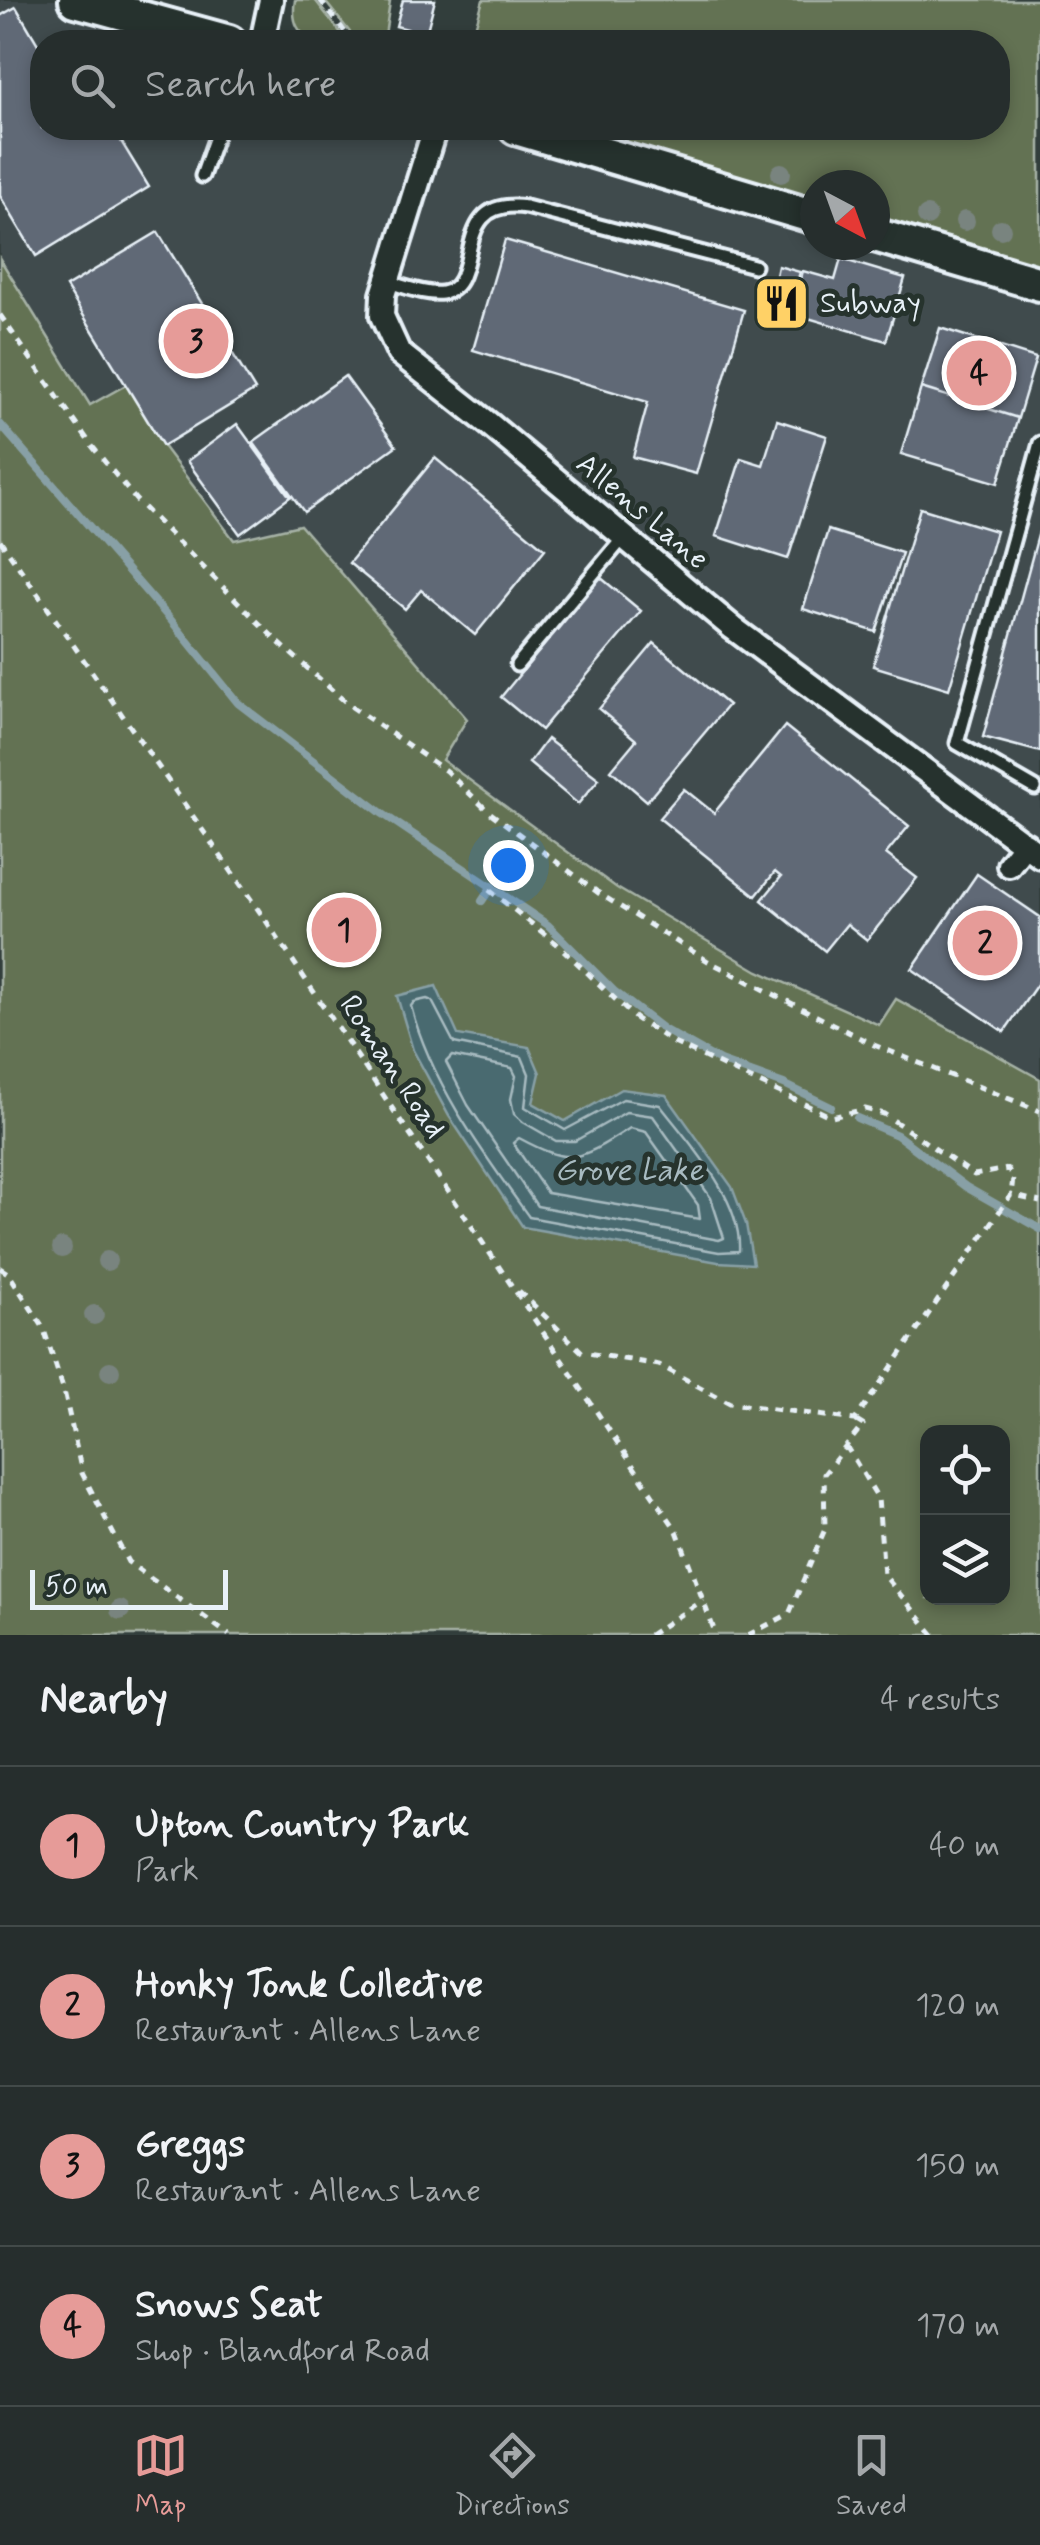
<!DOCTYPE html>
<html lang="en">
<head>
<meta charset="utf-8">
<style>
	:root { --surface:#262e2d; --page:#2e3635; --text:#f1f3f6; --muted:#a4a8aa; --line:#424a49; --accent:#e69b98 }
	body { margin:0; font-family:Mynerve,sans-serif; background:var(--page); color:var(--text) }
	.controls { position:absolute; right:30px; bottom:30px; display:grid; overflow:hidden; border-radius:20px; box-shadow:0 5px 15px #0003 }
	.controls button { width:90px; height:90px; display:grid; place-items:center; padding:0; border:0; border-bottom:2px solid var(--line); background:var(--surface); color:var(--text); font:50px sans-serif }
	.compass { position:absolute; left:800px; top:170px; width:90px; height:90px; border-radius:50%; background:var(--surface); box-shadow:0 5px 15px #0003; rotate:139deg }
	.scale { position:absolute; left:30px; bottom:25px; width:198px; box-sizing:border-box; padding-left:10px; border:5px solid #e8f1f8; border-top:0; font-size:28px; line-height:35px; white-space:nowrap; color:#e8f1f8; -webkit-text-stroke:8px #26332d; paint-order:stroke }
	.you { position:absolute; left:508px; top:865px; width:35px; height:35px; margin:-25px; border:8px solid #fff; border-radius:50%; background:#1a73e8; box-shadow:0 0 0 15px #1a73e833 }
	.badge { display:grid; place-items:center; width:65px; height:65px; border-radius:50%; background:var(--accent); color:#111; font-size:32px; font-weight:700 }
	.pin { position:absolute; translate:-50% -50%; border:5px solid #fff; box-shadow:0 2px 10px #0006 }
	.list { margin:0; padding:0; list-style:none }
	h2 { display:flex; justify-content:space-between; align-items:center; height:130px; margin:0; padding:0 40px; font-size:42px }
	h2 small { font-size:32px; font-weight:400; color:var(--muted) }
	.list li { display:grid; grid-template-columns:65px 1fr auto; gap:30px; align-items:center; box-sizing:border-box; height:160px; padding:0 40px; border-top:2px solid var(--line) }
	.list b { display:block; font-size:38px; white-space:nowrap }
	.list p { margin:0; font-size:32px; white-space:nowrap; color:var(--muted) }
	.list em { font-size:32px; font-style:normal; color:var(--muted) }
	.icon { flex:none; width:55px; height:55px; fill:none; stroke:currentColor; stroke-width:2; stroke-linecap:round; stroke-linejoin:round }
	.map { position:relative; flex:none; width:1040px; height:1635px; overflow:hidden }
	.search { position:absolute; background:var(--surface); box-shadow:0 5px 15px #0003; left:30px; right:30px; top:30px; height:110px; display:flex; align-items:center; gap:25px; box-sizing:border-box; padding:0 35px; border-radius:40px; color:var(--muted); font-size:38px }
	.sheet { height:770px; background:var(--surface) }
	nav { display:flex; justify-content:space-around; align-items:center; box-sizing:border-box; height:140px; border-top:2px solid var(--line); background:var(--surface); font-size:28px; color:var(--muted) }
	nav a { display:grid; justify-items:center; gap:5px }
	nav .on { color:var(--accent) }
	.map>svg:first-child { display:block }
	.built { fill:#404b4d }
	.green { fill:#647253; stroke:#a6b2a6; stroke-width:2.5; fill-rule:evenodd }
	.water { fill:#486a6f; stroke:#88a0a6; stroke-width:2.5 }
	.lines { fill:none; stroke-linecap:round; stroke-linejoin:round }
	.shore { stroke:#a8bbc1; stroke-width:2.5 }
	.stream { stroke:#88a0a6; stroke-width:8 }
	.building { fill:#616976; stroke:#e8f1f8; stroke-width:2.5 }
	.lane-casing { stroke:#e8f1f8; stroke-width:19 }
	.street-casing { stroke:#e8f1f8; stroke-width:30 }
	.secondary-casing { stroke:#e8f1f8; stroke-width:40 }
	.path { stroke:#e8f1f8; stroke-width:5; stroke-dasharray:8 8; stroke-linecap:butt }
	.lane { stroke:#26332d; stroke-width:11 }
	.street { stroke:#26332d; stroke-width:22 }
	.secondary { stroke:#26332d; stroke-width:32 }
	.tree { fill:#79847f }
	.labels { text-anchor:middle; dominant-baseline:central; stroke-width:10; stroke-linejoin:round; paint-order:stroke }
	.poi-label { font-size:30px; fill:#e8f1f8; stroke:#26332d; text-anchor:start }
	.street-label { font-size:30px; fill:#e8f1f8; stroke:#26332d }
	.water-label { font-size:32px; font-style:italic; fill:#a8bbc1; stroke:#26332d }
</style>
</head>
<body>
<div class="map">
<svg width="1040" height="1635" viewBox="0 0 1040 1635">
	<rect width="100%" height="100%" fill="#323e3c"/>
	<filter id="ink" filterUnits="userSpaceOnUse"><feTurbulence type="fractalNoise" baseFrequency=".01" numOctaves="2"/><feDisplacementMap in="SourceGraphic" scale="20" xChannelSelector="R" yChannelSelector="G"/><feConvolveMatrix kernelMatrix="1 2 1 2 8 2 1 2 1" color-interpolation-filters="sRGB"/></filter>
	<g filter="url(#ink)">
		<path class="built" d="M 0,0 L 76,0 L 229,42 L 42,42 L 42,128 L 516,128 L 815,217 L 815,245 L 875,245 L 1040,284 L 1040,1079 L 896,999 L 880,1025 L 758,971 L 617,888 L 442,759 L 467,719 L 301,525 L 234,540 L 163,446 L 126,386 L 91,406 L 0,259 Z"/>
		<path class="green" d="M 295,0 L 315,0 L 348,42 C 317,43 288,40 295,0 Z
			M 324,0 L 390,2 L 384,42 L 358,42 Z
			M 483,0 L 1040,0 L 1040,266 L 875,216 L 875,185 L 815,185 L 815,198 L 577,128 L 998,128 L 998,42 L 471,42 Z
			M 0,259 L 90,405 L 126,385 L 163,446 L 234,540 L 300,525 L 467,719 L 442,760 L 617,888 L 758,971 L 879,1025 L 896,999 L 1040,1079 L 1040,1635 L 0,1635 ZM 928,1432 L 1002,1432 L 1002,1598 L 928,1598 Z"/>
		<path class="water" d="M 436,986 L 458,1035 L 529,1047 L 540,1073 L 533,1103 L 565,1121 L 621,1089 L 666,1095 L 732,1187 L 746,1224 L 753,1264 L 718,1262 L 523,1227 L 449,1116 L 413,1050 L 397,996 Z"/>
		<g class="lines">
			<path class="shore" d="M 427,999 L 432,1001 L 454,1043 L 522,1057 L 529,1074 L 525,1107 L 565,1130 L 623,1099 L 660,1105 C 690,1144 742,1199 739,1251 L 719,1252 L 529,1217 C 483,1153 431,1083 411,1006 L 414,1002 Z
				M 452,1056 L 512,1068 L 516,1076 L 511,1099 L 514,1114 L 523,1122 L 556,1141 L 575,1141 L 626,1112 L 653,1116 L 711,1198 L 724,1238 L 719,1240 L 537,1206 L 468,1105 L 446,1062 Z
				M 630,1128 L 646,1132 L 698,1205 L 700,1219 L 547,1193 L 513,1143 L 519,1138 C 573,1167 579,1160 630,1128 Z"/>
			<path class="stream" d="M 0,424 L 170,619 L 238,703 L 383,814 L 548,925 L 615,992 L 663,1029 L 720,1061 L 784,1084 L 831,1107
				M 482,901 L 492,886
				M 857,1118 L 897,1135 L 966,1187 L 1040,1229"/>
		</g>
		<path class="building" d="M 403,0 L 435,0 L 426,34 L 396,26 Z
			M 16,7 L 42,51 L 42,128 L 113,128 L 149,187 L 36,256 L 0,196 L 0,16 Z
			M 158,232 L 255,390 L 163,446 L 66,287 Z
			M 505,240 L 744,310 L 696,474 L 633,457 L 648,402 L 473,350 Z
			M 841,259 L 905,278 L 886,341 L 791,313 L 803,271 L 835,280 Z
			M 778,266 L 800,272 L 793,295 L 773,290 Z
			M 773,290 L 793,295 L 788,315 L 768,311 Z
			M 940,328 L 1036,358 L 1018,418 L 921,388 Z
			M 345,376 L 396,446 L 304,512 L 253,442 Z
			M 921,388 L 1018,418 L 998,483 L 901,454 Z
			M 777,420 L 827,436 L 788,559 L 716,536 L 741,458 L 763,465 Z
			M 237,424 L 290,497 L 240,534 L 187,461 Z
			M 435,458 L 545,549 L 475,635 L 421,590 L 405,609 L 349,563 Z
			M 920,508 L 996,531 L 949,689 L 873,666 Z
			M 1040,528 L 1040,752 L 983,737 Z
			M 828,530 L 902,553 L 876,632 L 803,609 Z
			M 600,577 L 641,611 L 541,730 L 501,697 Z
			M 654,643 L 728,705 L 647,801 L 611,770 L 636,740 L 599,709 Z
			M 785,726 L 909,826 L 886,854 L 917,878 L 867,940 L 847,924 L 825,951 L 762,900 L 781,877 L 775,872 L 756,896 L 659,818 L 684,789 L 714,813 Z
			M 547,739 L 599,779 L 578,804 L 529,763 Z
			M 977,874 L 1040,917 L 1040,980 L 1004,1032 L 912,969 Z"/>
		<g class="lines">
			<defs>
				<path id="lane" d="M 202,176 L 219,128
					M 387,282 C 404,286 425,295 442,293 C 486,287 447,196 526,207 L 754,266
					M 517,665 L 624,537
					M 1035,788 L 957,743 L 1040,443"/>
				<path id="street" d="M 262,42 L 271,0
					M 435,128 L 383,295 L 382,316 L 399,353 L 489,424 L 733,628 L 1040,856
					M 1009,865 L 1025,844"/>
				<path id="secondary" d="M 76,0 L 229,42
					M 516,128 L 815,217
					M 875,235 L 1040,284"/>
			</defs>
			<use href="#lane" class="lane-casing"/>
			<use href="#street" class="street-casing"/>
			<use href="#secondary" class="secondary-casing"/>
			<path class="path" d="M 320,0 L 353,42
				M 0,315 L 92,446 L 136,500 L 278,642 L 349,705 L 446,771 L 488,811 L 600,894 L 708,961 L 874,1045 L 1040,1111
				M 0,540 L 264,918 L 677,1531 L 716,1635
				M 489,890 L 556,943 L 635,1018 L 674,1043 L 832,1117 L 865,1109 L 884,1114 L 974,1175 L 1008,1169 L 1013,1178 L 1011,1195
				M 0,1268 L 9,1274 L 43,1327 L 64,1391 L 82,1473 L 128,1562 L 229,1635
				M 519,1291 L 582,1352 L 659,1365 L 730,1403 L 855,1420 L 1011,1195 L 1040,1202
				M 846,1446 L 878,1498 L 884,1575 L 934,1635
				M 649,1635 L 703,1600
				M 748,1635 L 789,1614 L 825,1529 L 824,1474 L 863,1425 L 855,1420"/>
			<use href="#lane" class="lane"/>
			<use href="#street" class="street"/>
			<use href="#secondary" class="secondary"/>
		</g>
		<g class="tree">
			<circle cx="781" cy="173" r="10"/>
			<circle cx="927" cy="216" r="10"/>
			<circle cx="965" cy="221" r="10"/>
			<circle cx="1001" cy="229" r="10"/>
			<circle cx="62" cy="1248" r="10"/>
			<circle cx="107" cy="1261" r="10"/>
			<circle cx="94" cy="1315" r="10"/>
			<circle cx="110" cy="1371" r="10"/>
			<circle cx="120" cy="1610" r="10"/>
		</g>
	</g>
	<defs>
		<symbol id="restaurant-square" viewBox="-11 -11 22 22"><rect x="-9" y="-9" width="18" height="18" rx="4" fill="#ffd166" stroke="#26332d"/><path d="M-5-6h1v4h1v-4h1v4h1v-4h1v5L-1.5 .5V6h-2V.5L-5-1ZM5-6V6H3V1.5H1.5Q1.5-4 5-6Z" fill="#111"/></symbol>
	</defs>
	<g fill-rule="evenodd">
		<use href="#restaurant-square" x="750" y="272" width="63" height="63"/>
	</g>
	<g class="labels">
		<g class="poi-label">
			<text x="820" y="303">Subway</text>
		</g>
		<g class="street-label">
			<text transform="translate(642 512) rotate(40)">Allens Lane</text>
			<text transform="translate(392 1067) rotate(56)">Roman Road</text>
		</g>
		<g class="water-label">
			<text x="629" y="1171">Grove Lake</text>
		</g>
	</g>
</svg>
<div class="controls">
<button><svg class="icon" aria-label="locate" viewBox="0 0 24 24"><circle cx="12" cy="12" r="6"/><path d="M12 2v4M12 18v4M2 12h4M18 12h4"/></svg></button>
<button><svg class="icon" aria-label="layers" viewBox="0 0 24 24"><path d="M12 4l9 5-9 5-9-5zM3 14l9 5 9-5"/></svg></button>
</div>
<svg class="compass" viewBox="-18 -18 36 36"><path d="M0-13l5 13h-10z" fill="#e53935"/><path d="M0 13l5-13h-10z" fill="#a4a8aa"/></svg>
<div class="scale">50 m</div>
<div class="you"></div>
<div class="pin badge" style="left:344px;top:930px">1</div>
<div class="pin badge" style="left:985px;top:943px">2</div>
<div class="pin badge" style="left:196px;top:341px">3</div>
<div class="pin badge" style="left:979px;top:373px">4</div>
<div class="search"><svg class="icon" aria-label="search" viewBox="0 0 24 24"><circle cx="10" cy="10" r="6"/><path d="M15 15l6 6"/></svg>Search here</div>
</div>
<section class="sheet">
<h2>Nearby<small>4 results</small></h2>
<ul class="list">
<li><span class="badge">1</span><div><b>Upton Country Park</b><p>Park</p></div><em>40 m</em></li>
<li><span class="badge">2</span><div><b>Honky Tonk Collective</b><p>Restaurant · Allens Lane</p></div><em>120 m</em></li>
<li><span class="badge">3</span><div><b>Greggs</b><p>Restaurant · Allens Lane</p></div><em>150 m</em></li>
<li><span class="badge">4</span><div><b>Snows Seat</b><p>Shop · Blandford Road</p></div><em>170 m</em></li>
</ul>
</section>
<nav>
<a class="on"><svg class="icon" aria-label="map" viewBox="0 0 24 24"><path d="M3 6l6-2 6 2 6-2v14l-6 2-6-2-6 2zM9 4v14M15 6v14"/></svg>Map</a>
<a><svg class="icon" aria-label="directions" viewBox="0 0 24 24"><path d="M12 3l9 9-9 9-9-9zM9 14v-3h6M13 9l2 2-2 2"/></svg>Directions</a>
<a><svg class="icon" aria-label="saved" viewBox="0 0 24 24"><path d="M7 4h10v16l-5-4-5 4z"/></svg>Saved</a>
</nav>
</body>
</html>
